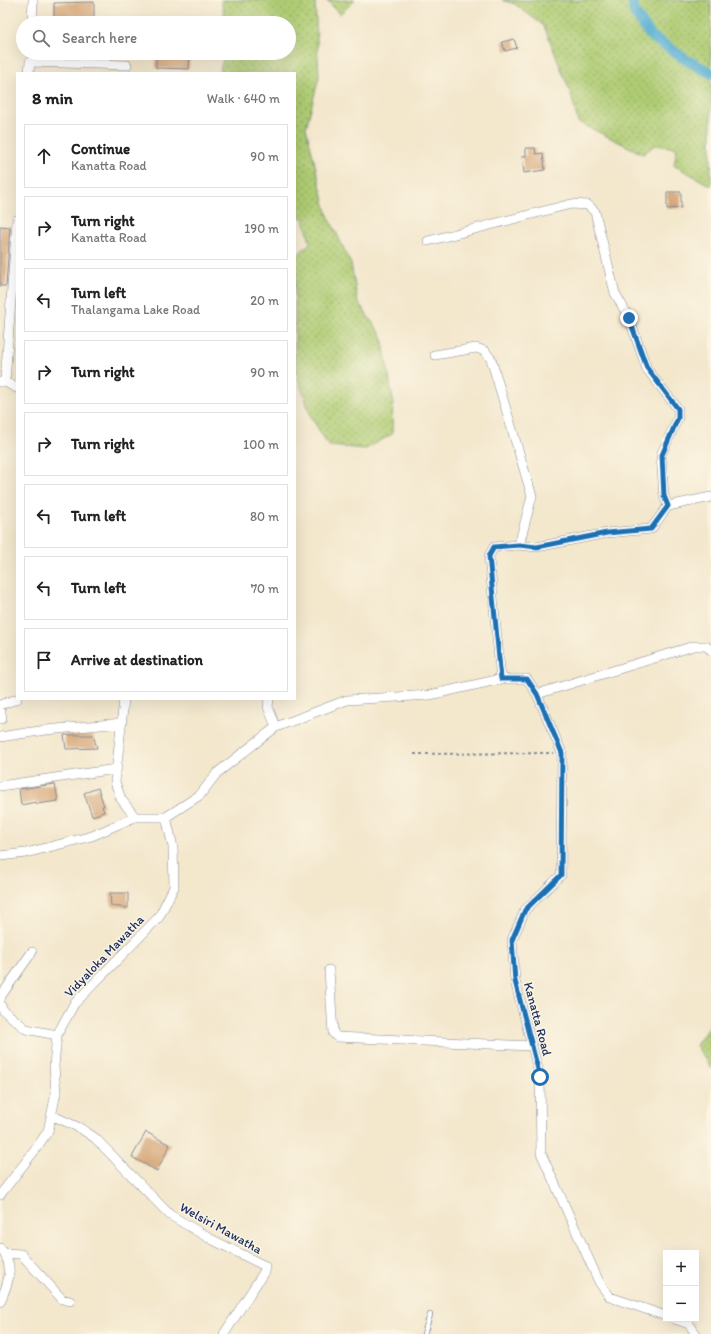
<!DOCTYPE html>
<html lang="en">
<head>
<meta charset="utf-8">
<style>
	:root { --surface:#fff; --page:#f2f2f2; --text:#222; --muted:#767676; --line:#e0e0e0 }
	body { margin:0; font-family:Itim,sans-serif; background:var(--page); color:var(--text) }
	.controls { position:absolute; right:12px; bottom:12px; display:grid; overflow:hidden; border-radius:0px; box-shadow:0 4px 16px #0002 }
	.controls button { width:36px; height:36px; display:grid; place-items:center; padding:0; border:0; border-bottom:1px solid var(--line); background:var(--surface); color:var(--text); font:20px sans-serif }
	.stop { position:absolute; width:12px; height:12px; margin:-9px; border:3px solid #1f6fb2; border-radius:50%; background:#fff }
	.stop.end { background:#1f6fb2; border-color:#fff; box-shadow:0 1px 4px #0008 }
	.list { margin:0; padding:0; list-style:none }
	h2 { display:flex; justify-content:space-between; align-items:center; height:52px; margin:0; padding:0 16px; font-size:17px }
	h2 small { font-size:13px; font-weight:400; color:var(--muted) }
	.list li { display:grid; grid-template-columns:26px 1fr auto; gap:12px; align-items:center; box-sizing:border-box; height:64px; margin:0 8px 8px; padding:0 8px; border:1px solid var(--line); border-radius:0px }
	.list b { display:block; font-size:15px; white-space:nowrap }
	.list p { margin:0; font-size:13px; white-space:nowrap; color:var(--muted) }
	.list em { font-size:13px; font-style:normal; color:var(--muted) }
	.icon { flex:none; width:22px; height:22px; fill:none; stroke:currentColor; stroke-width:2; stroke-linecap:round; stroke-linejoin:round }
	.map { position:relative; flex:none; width:711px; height:1334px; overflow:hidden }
	.search { position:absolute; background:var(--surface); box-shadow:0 4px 16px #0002; left:16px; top:16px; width:280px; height:44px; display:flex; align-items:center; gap:10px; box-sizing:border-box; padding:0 14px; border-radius:22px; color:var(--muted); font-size:15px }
	.panel { position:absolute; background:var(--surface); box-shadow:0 4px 16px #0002; left:16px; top:72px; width:280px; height:628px; border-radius:0px }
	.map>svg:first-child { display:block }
	.grass { fill:url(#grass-dots); stroke:#657e68 }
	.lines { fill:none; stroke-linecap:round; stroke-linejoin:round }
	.canal { stroke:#54aed2; stroke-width:11 }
	.building { fill:#d5a678 }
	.lane-casing { stroke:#878b95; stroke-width:6 }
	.street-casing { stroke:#878b95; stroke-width:10 }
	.path { stroke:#878b95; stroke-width:2; stroke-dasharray:3 3; stroke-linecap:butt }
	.lane { stroke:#fff; stroke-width:4.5 }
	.street { stroke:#fff; stroke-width:9 }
	.route { stroke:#1f6fb2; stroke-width:5 }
	.labels { text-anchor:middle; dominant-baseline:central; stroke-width:3; stroke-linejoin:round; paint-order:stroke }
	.street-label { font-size:13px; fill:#1b2f5e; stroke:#fcf5e5 }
</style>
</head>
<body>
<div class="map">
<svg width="711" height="1334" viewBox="0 0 711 1334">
	<defs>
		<pattern id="grass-dots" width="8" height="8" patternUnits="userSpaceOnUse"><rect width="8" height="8" fill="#afcc73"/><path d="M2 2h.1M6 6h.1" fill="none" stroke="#8ea662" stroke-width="1.8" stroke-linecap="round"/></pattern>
	</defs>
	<rect width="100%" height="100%" fill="#fcf5e5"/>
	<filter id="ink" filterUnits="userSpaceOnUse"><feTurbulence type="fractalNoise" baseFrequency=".025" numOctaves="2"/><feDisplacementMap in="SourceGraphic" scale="8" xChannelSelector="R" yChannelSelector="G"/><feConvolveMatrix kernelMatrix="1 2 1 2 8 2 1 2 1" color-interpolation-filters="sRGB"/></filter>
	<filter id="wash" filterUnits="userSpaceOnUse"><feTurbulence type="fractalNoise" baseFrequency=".012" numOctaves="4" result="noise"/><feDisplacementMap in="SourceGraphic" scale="16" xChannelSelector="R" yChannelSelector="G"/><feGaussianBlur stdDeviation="0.9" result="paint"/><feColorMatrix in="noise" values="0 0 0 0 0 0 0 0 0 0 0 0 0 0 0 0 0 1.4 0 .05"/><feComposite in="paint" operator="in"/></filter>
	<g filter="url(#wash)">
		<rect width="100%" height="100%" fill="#f3e7cc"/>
		<path class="grass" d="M 221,0 L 315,0 L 319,77 L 306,128 L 327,213 L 351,264 L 358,302 L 382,336 L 393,400 L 392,434 L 366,449 L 329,446 L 311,417 L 295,369 L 295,257 L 310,243 L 304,219 L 295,215 L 295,73 L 219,73 L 225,53 L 289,53 L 289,23 L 226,23 Z
			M 327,0 L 355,0 L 340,14 Z
			M 502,0 L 711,0 L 711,186 L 674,165 L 677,148 L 655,145 L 643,154 L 578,122 L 571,94 L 544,26 L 515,4 Z
			M 711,1024 L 711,1069 L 696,1045 Z"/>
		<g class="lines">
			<path class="canal" d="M 633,0 L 634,12 L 651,36 L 688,61 L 711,73"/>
		</g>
		<g id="blocks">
			<path class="building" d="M 94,2 L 94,23 L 54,23 L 54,3 Z
				M 514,39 L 517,48 L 505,51 L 502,42 Z
				M 156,53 L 190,53 L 189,69 L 156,68 Z
				M 526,148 L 535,148 L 536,154 L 543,153 L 545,170 L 524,173 L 522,156 L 526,156 Z
				M 667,192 L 681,192 L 681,208 L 667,209 Z
				M 0,226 L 10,227 L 6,286 L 0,286 Z
				M 64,735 L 93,735 L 97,748 L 66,749 Z
				M 55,784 L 58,801 L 37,804 L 36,802 L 21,805 L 19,789 Z
				M 98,788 L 104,806 L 102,806 L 104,812 L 92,816 L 84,793 Z
				M 110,893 L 128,893 L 128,908 L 111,906 Z
				M 146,1132 L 170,1145 L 157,1171 L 132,1157 Z"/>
		</g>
	</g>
	<g filter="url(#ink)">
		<use href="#blocks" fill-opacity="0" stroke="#878b95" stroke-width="1"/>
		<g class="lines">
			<defs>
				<path id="lane" d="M 424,1334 L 430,1315"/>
				<path id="street" d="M 32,23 L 33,0
					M 29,73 L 30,62 L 127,65
					M 428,241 L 571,204 L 588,205 L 595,212 L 615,293 L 629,318 L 647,369 L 678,409 L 678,418 L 661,455 L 664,496 L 668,506
					M 435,355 L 476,348 L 485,351 L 491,359 L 532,496 L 519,545 L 537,547 L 607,533 L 651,529 L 668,506 L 711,497
					M 0,382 L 5,382 L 17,388
					M 5,382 L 17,220
					M 501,679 L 489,556 L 494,547 L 519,545
					M 537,694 L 694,646 L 706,646 L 711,650
					M 124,699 L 115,782 L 121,799 L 135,817 L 166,817 L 200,795 L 217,773 L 276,727 L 347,700 L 430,695 L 501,679 L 527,679 L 537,694 L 562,753 L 561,875 L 525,910 L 512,940 L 515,981 L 540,1077 L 541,1153 L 599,1282 L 610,1297 L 666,1316
					M 269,699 L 268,707 L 276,727
					M 0,705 L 17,699
					M 0,707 L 2,719
					M 0,737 L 46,730 L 122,723
					M 0,786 L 116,769
					M 0,856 L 26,853 L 92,836 L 135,817
					M 329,970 L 333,1033 L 337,1037 L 532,1046
					M 0,1001 L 1,996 L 32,952
					M 0,1004 L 3,1010 L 26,1029 L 57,1035
					M 51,1115 L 80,1128 L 95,1138 L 170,1215 L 209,1238 L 265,1266 L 264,1272 L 224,1334
					M 0,1195 L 35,1150 L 48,1131 L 56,1093 L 54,1066 L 57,1035 L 74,1004 L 159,917 L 174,887 L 173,847 L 166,817
					M 0,1248 C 16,1265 8,1284 0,1302
					M 5,1253 L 21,1254 L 62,1299 L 70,1301
					M 675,1319 L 689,1324 L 696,1334"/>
			</defs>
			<use href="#lane" class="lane-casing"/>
			<use href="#street" class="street-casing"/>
			<path class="path" d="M 414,754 L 553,753"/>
			<use href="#lane" class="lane"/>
			<use href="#street" class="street"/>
		</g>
	</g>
	<g class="lines" filter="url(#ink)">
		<path class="route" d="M 540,1077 L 515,981 L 512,940 L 525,910 L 561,875 L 562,753 L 537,694 L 527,679 L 501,679 L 489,556 L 494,547 L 519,545 L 537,547 L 607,533 L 651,529 L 668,506 L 664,496 L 662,455 L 678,418 L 678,409 L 647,368 L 629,318"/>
	</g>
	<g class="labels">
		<g class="street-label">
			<text transform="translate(104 956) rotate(-46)">Vidyaloka Mawatha</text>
			<text transform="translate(538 1019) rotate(75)">Kanatta Road</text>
			<text transform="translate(221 1228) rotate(29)">Welsiri Mawatha</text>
		</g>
	</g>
</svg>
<div class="controls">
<button>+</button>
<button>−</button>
</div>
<div class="stop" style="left:540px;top:1077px"></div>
<div class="stop end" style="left:629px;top:318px"></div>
<div class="search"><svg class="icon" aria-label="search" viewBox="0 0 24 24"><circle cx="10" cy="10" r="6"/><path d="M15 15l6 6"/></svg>Search here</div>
<section class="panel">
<h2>8 min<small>Walk · 640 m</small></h2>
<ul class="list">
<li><svg class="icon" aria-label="ahead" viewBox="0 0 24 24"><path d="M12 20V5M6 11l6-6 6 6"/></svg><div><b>Continue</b><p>Kanatta Road</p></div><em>90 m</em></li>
<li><svg class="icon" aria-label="right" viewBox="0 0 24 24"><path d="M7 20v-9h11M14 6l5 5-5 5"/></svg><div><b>Turn right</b><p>Kanatta Road</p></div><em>190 m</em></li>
<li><svg class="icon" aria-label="left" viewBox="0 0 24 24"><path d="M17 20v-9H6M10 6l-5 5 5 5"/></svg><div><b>Turn left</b><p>Thalangama Lake Road</p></div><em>20 m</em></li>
<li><svg class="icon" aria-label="right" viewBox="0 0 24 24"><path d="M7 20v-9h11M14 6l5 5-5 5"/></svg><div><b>Turn right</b></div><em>90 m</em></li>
<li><svg class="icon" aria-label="right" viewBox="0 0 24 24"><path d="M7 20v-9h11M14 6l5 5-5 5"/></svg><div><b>Turn right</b></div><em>100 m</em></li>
<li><svg class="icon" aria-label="left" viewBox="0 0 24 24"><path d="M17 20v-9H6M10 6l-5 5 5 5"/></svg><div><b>Turn left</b></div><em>80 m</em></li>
<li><svg class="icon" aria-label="left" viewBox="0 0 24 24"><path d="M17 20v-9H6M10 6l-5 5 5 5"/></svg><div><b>Turn left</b></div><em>70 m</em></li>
<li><svg class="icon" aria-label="arrive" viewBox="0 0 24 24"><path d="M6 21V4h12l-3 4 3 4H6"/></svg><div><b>Arrive at destination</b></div></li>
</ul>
</section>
</div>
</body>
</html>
